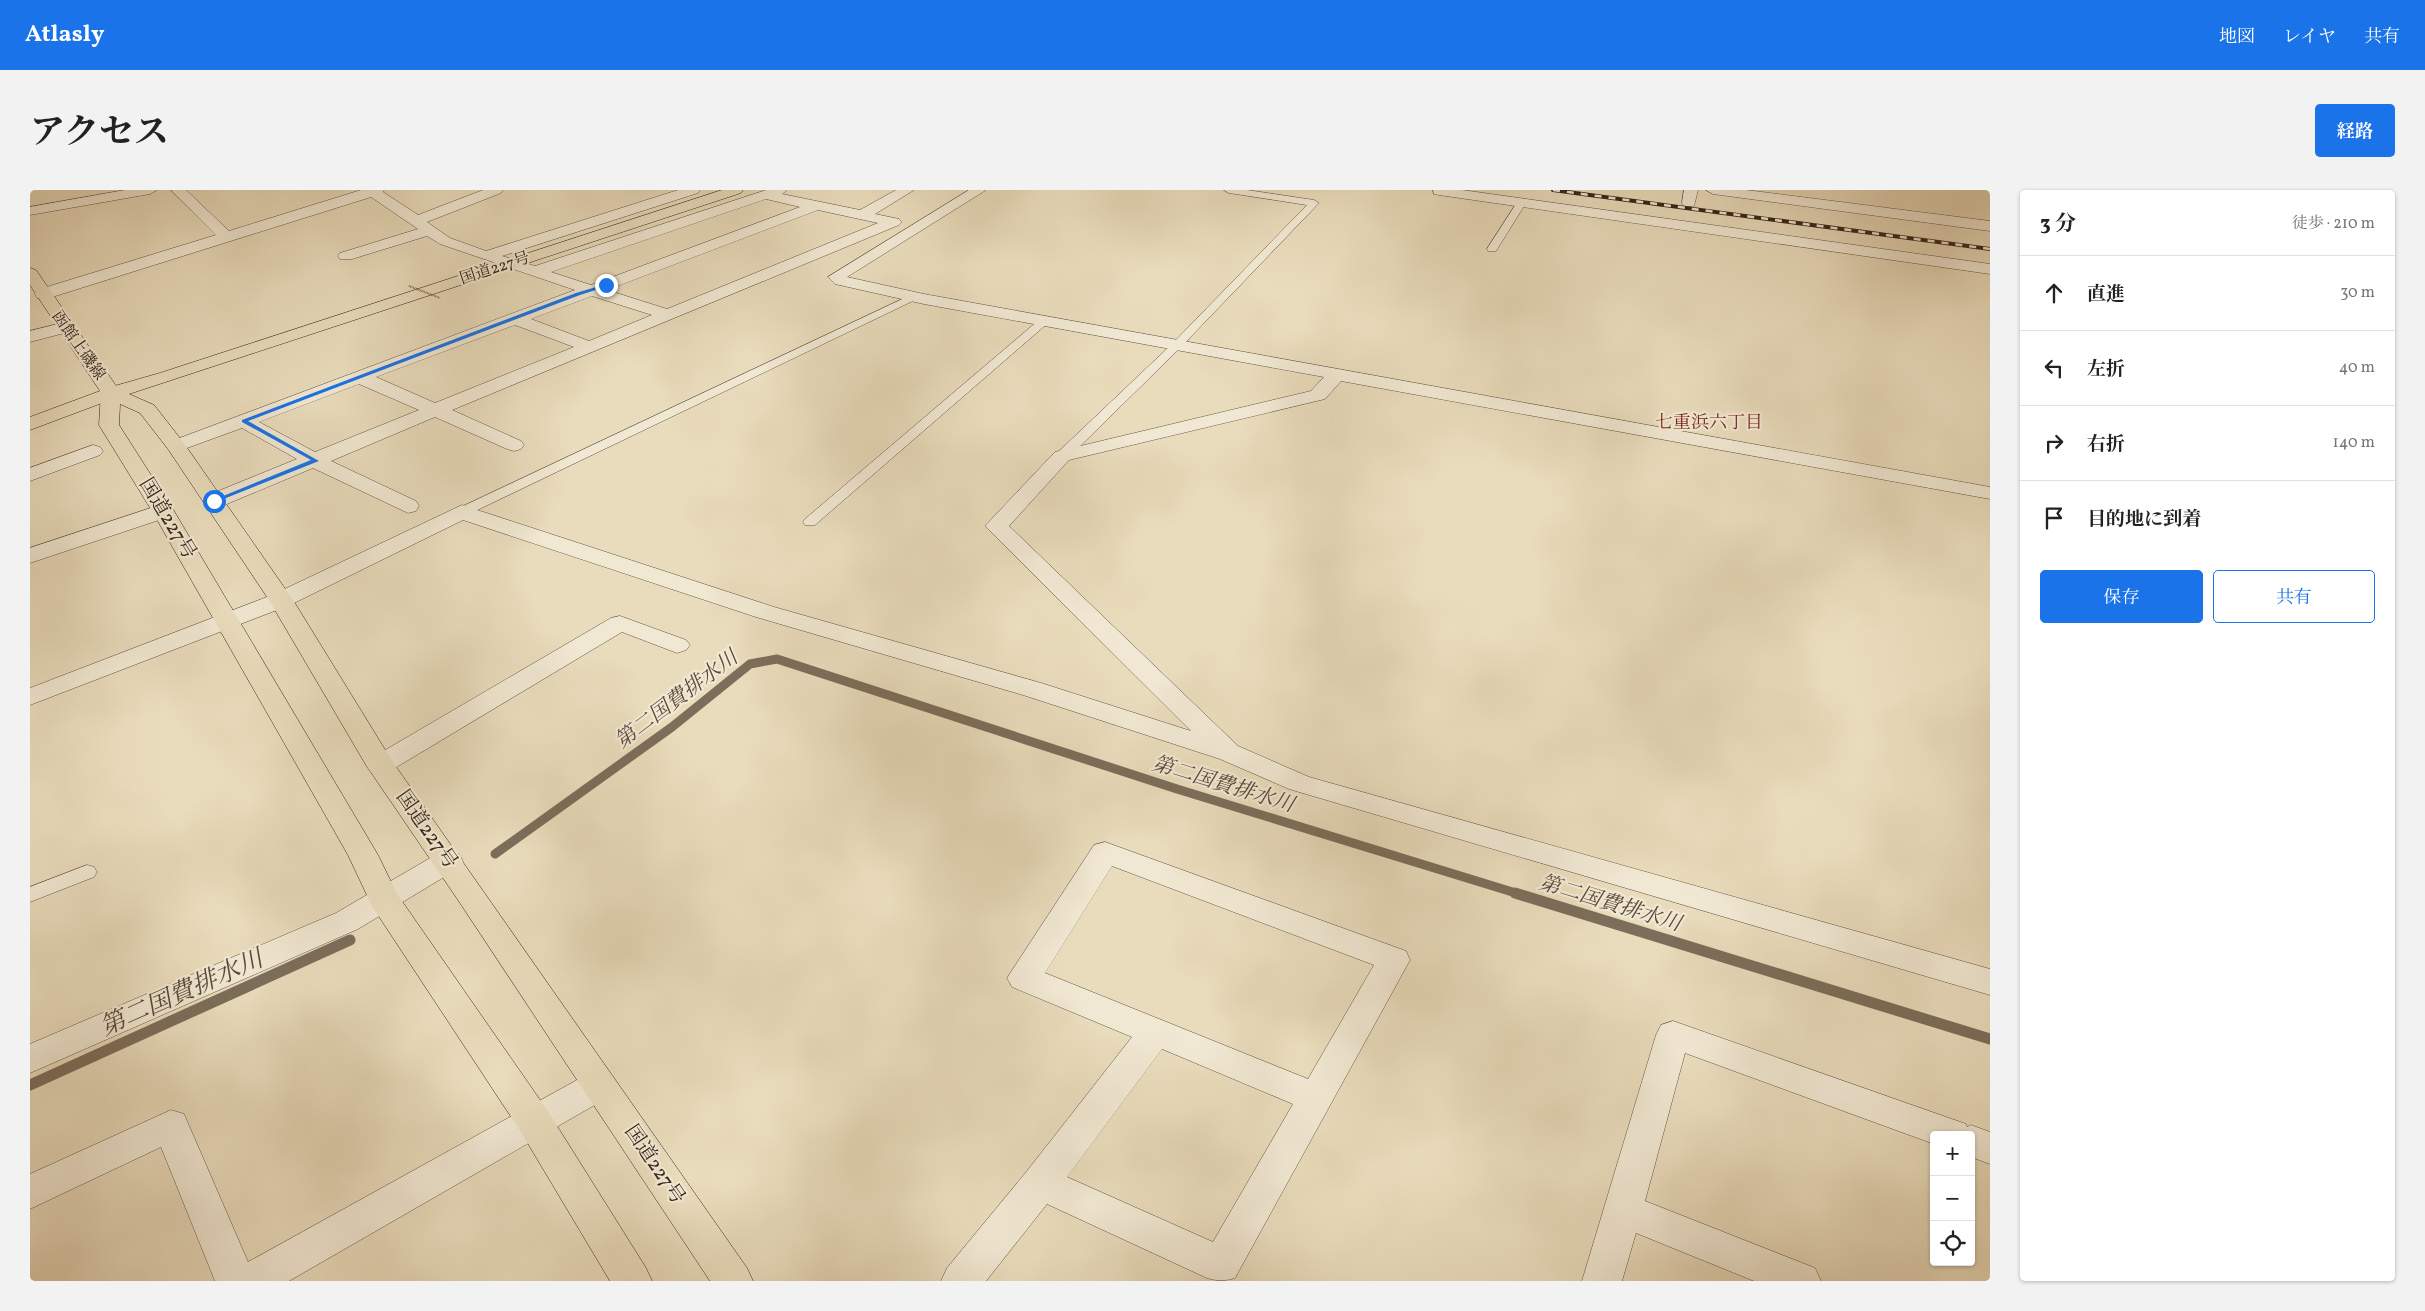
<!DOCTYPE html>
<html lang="ja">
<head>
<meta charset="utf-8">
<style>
	:root { --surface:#fff; --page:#f2f2f2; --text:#222; --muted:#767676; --line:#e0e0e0; --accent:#1a73e8 }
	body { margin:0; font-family:Vollkorn,"Noto Serif JP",serif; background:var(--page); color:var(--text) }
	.controls { position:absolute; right:15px; bottom:15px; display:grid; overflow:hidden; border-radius:5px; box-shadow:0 1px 4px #0004 }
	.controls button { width:45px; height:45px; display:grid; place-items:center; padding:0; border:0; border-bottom:1px solid var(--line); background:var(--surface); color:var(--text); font:25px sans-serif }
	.stop { position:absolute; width:15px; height:15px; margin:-11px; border:4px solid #1a73e8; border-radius:50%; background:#fff }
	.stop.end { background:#1a73e8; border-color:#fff; box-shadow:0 1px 5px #0008 }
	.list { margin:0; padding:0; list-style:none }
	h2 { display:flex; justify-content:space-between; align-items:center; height:65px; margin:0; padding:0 20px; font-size:21px }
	h2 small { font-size:16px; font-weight:400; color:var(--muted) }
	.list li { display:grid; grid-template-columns:32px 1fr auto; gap:15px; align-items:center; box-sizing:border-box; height:75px; padding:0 20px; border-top:1px solid var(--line) }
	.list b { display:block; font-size:19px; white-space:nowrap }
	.list em { font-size:16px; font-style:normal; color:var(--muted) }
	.actions { display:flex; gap:10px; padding:15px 20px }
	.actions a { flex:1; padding:11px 0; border:1px solid var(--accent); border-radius:5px; text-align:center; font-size:18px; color:var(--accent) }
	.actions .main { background:var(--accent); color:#fff }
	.icon { flex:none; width:28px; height:28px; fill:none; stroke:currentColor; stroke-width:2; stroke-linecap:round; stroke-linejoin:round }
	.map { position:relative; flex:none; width:1960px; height:1091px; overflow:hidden; border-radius:5px }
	header { display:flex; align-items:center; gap:30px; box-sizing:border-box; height:70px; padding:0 25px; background:var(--accent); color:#fff }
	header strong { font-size:24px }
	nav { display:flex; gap:28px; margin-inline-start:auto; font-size:18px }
	.intro { display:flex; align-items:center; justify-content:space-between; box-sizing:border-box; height:120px; padding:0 30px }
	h1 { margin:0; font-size:35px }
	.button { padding:12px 22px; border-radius:5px; background:var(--accent); color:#fff; font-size:18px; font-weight:700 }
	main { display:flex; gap:30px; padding:0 30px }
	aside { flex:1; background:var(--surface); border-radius:5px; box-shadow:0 1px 4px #0004 }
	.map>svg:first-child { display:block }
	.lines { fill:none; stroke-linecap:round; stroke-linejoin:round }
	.stream-far1 { stroke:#7c6e5b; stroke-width:9 }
	.stream { stroke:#7c6e5b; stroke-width:11 }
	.lane-casing { stroke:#625343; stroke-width:1 }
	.street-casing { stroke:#625343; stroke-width:1 }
	.primary-casing { stroke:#35251b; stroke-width:1 }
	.highway-casing { stroke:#35251b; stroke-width:1 }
	.lane { fill:#f1e8d3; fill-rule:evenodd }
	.street { fill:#f1e8d3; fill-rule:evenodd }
	.primary { fill:#e9dcbc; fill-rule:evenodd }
	.highway { fill:#e9dcbc; fill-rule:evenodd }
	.rail-casing { stroke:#35251b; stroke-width:4 }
	.rail { stroke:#f1e8d3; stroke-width:2.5; stroke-dasharray:7; stroke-linecap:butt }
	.path-bridge { stroke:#35251b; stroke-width:2; stroke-dasharray:0.5 1; stroke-linecap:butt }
	.route { fill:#1a73e8 }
	.labels { text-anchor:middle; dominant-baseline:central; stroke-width:4.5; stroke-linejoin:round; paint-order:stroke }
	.far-street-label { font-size:16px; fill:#35251b; stroke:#f1e8d3 }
	.far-neighbourhood-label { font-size:18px; fill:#7a1f14; stroke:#f1e8d3 }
	.street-label { font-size:20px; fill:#35251b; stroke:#f1e8d3 }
	.water-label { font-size:21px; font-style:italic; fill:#59493b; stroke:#f1e8d3 }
	.near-water-label { font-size:25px; font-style:italic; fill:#59493b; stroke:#f1e8d3 }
</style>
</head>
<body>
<header>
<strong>Atlasly</strong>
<nav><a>地図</a><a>レイヤ</a><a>共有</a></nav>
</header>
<div class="intro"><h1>アクセス</h1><a class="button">経路</a></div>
<main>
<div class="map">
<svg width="1960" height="1091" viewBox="0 0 1960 1091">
	<rect width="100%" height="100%" fill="#e9dcbc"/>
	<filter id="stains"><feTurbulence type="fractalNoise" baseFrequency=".004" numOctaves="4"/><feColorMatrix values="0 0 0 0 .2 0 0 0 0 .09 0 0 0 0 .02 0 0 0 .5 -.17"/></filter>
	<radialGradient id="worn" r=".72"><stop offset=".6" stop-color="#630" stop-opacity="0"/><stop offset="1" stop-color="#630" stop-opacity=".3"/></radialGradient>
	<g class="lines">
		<path class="stream-far1" d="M 465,664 L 642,537 L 720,474 L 747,469 L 1147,599 L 1489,704"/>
		<path class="stream" d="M 1485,703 L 1960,849
			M 0,895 L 320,750"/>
		<defs>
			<path id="lane" d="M 1194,0 L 1217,0 L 1284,10 L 1289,13 L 1150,158 L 1037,269 L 1027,269 L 1025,266 L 1027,263 L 1142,154 L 1277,15 L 1199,3 Z
				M 1488,11 L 1496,13 L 1466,61 L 1458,61 L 1457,59 Z
				M 883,104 L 887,105 L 887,109 L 437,325 L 432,326 L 425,322 L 427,319 Z
				M 1014,128 L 1018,129 L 1018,133 L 785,335 L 775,335 L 773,332 L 775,329 L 1010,129 Z
				M 57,675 L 64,677 L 67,682 L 64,687 L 0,712 L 0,697 Z"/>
			<path id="street" d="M 95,0 L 127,0 L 120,4 L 0,25 L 0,17 Z
				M 141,0 L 156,0 L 199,41 L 331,0 L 354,0 L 353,2 L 388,25 L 453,0 L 473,0 L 471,3 L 397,32 L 420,48 L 456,61 L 648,0 L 670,0 L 668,3 L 472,66 L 505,76 L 736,0 L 757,0 L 752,4 L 830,20 L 866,0 L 884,0 L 845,24 L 869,29 L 872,32 L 869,35 L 422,220 L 491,251 L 494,255 L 491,259 L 484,261 L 477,259 L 405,227 L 301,271 L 386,311 L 389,316 L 386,321 L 378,323 L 283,278 L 192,316 L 184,318 L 176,316 L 173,311 L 176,306 L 267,269 L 212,238 L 146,262 L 139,260 L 136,256 L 139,252 L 545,100 L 410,54 L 397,46 L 322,69 L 310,69 L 308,66 L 310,63 L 388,39 L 341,7 L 19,108 L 7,108 L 5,104 L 7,100 L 186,45 ZM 736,9 L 770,17 L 561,95 L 521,82 ZM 788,20 L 848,33 L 637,119 L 577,100 ZM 562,106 L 622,125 L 559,151 L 501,129 ZM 485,135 L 544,157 L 405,213 L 346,187 ZM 329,194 L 389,220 L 285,262 L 229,232 Z
				M 939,0 L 956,0 L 817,87 L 894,104 L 1960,297 L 1960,309 L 1311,191 L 1295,209 L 1039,270 L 979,336 L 1208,556 L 1279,587 L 1960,779 L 1960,805 L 1259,599 L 1190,569 L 993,505 L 726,427 L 433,330 L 260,415 L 0,515 L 0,498 L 242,405 L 432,315 L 744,417 L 1011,493 L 1161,541 L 955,336 L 1025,262 L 1281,201 L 1294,187 L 894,114 L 805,94 L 798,87 Z
				M 1403,0 L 1432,0 L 1960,74 L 1960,84 L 1409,5 L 1404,4 Z
				M 1654,0 L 1668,0 L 1664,16 L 1654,16 L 1652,13 Z
				M 1676,0 L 1716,0 L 1960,31 L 1960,41 L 1683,4 Z
				M 36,132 L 42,133 L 45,137 L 42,141 L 0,152 L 0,141 Z
				M 63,255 L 70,257 L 73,261 L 70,265 L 0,291 L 0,278 Z
				M 133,314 L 141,316 L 144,321 L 141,326 L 0,373 L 0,358 Z
				M 590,426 L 656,450 L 660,455 L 656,460 L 647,463 L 592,442 L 360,581 L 350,584 L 340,581 L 336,575 L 340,569 L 581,428 Z
				M 1075,652 L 1376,761 L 1380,770 L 1205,1088 C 1195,1091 1187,1091 1177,1088 L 1017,1014 L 956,1091 L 911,1091 L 917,1078 L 997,981 L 1102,847 L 982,797 L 977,788 L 1064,655 ZM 1082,676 L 1344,775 L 1278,889 L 1015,783 ZM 1132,859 L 1263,914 L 1183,1052 L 1037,987 Z
				M 418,661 L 429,664 L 433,671 L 429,678 L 328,739 L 0,883 L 0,854 L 306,723 L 407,664 Z
				M 1643,831 L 1936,934 L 1937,937 L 1941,935 L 1960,942 L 1960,974 L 1941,967 L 1941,945 L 1904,945 L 1904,954 L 1655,863 L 1615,1011 L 1785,1078 L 1791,1091 L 1724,1091 L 1606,1043 L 1592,1091 L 1552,1091 L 1626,845 L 1631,835 Z
				M 569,881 L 582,885 L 587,895 L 582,905 L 259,1091 L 185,1091 L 131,957 L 0,1019 L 0,984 L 141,920 L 154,924 L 218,1072 L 556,885 Z"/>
			<path id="primary" d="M 0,78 L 6,80 L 91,203 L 88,207 L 0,240 L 0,227 L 70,201 L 0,95 Z"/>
			<path id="highway" d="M 692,0 L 713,0 L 711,3 L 99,204 L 124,215 L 153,252 L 263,410 L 362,571 L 717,1078 L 723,1091 L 680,1091 L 428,710 L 336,575 L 239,410 L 138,259 L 110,223 L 90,214 L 89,235 L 144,321 L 348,665 L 367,704 L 517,920 L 616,1078 L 622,1091 L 580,1091 L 491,942 L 342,716 L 318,665 L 122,321 L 69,235 L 71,203 L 74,199 L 130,183 Z"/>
		</defs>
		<use href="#lane" class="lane-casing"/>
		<use href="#street" class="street-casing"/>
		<use href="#primary" class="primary-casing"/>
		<use href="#highway" class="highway-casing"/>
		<use href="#lane" class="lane"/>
		<use href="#street" class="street"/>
		<use href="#primary" class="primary"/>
		<use href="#highway" class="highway"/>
		<defs>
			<path id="rail" d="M 1523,0 L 1960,59"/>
		</defs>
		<use href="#rail" class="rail-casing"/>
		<use href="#rail" class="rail"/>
		<path class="path-bridge" d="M 379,96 L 410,108"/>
	</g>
	<path class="route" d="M 576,94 L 578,96 L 550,105 L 218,231 L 289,271 L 186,312 L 181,311 L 281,270 L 212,232 L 212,230 L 546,103 Z"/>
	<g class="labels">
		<g class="far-street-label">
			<text transform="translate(465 79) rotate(-18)">国道227号</text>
			<text transform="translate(48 156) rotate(55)">函館上磯線</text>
		</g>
		<g class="far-neighbourhood-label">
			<text x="1679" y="233">七重浜六丁目</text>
		</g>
		<g class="street-label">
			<text transform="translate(137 329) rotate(59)">国道227号</text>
			<text transform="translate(396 640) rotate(55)">国道227号</text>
			<text transform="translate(624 975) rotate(56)">国道227号</text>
		</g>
		<g class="water-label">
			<text transform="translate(647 510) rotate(-37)">第二国費排水川</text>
			<text transform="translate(1193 595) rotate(17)">第二国費排水川</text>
			<text transform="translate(1580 714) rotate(17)">第二国費排水川</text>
		</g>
		<g class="near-water-label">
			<text transform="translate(152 804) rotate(-24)">第二国費排水川</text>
		</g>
	</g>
	<rect width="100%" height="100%" filter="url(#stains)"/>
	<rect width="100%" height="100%" fill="url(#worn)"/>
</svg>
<div class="controls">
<button>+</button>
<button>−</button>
<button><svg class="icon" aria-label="locate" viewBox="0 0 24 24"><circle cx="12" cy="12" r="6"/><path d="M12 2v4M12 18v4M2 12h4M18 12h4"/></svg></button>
</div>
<div class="stop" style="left:184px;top:311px"></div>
<div class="stop end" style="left:576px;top:95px"></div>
</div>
<aside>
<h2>3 分<small>徒歩 · 210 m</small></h2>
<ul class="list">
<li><svg class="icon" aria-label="ahead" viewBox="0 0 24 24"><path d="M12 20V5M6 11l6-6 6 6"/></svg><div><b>直進</b></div><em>30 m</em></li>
<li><svg class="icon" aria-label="left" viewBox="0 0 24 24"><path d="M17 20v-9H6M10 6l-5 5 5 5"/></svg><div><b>左折</b></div><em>40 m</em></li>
<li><svg class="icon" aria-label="right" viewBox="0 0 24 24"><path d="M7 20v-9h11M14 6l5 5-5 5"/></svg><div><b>右折</b></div><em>140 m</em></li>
<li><svg class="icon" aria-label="arrive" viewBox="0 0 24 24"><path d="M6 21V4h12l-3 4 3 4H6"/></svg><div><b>目的地に到着</b></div></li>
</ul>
<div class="actions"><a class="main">保存</a><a>共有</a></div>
</aside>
</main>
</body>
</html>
